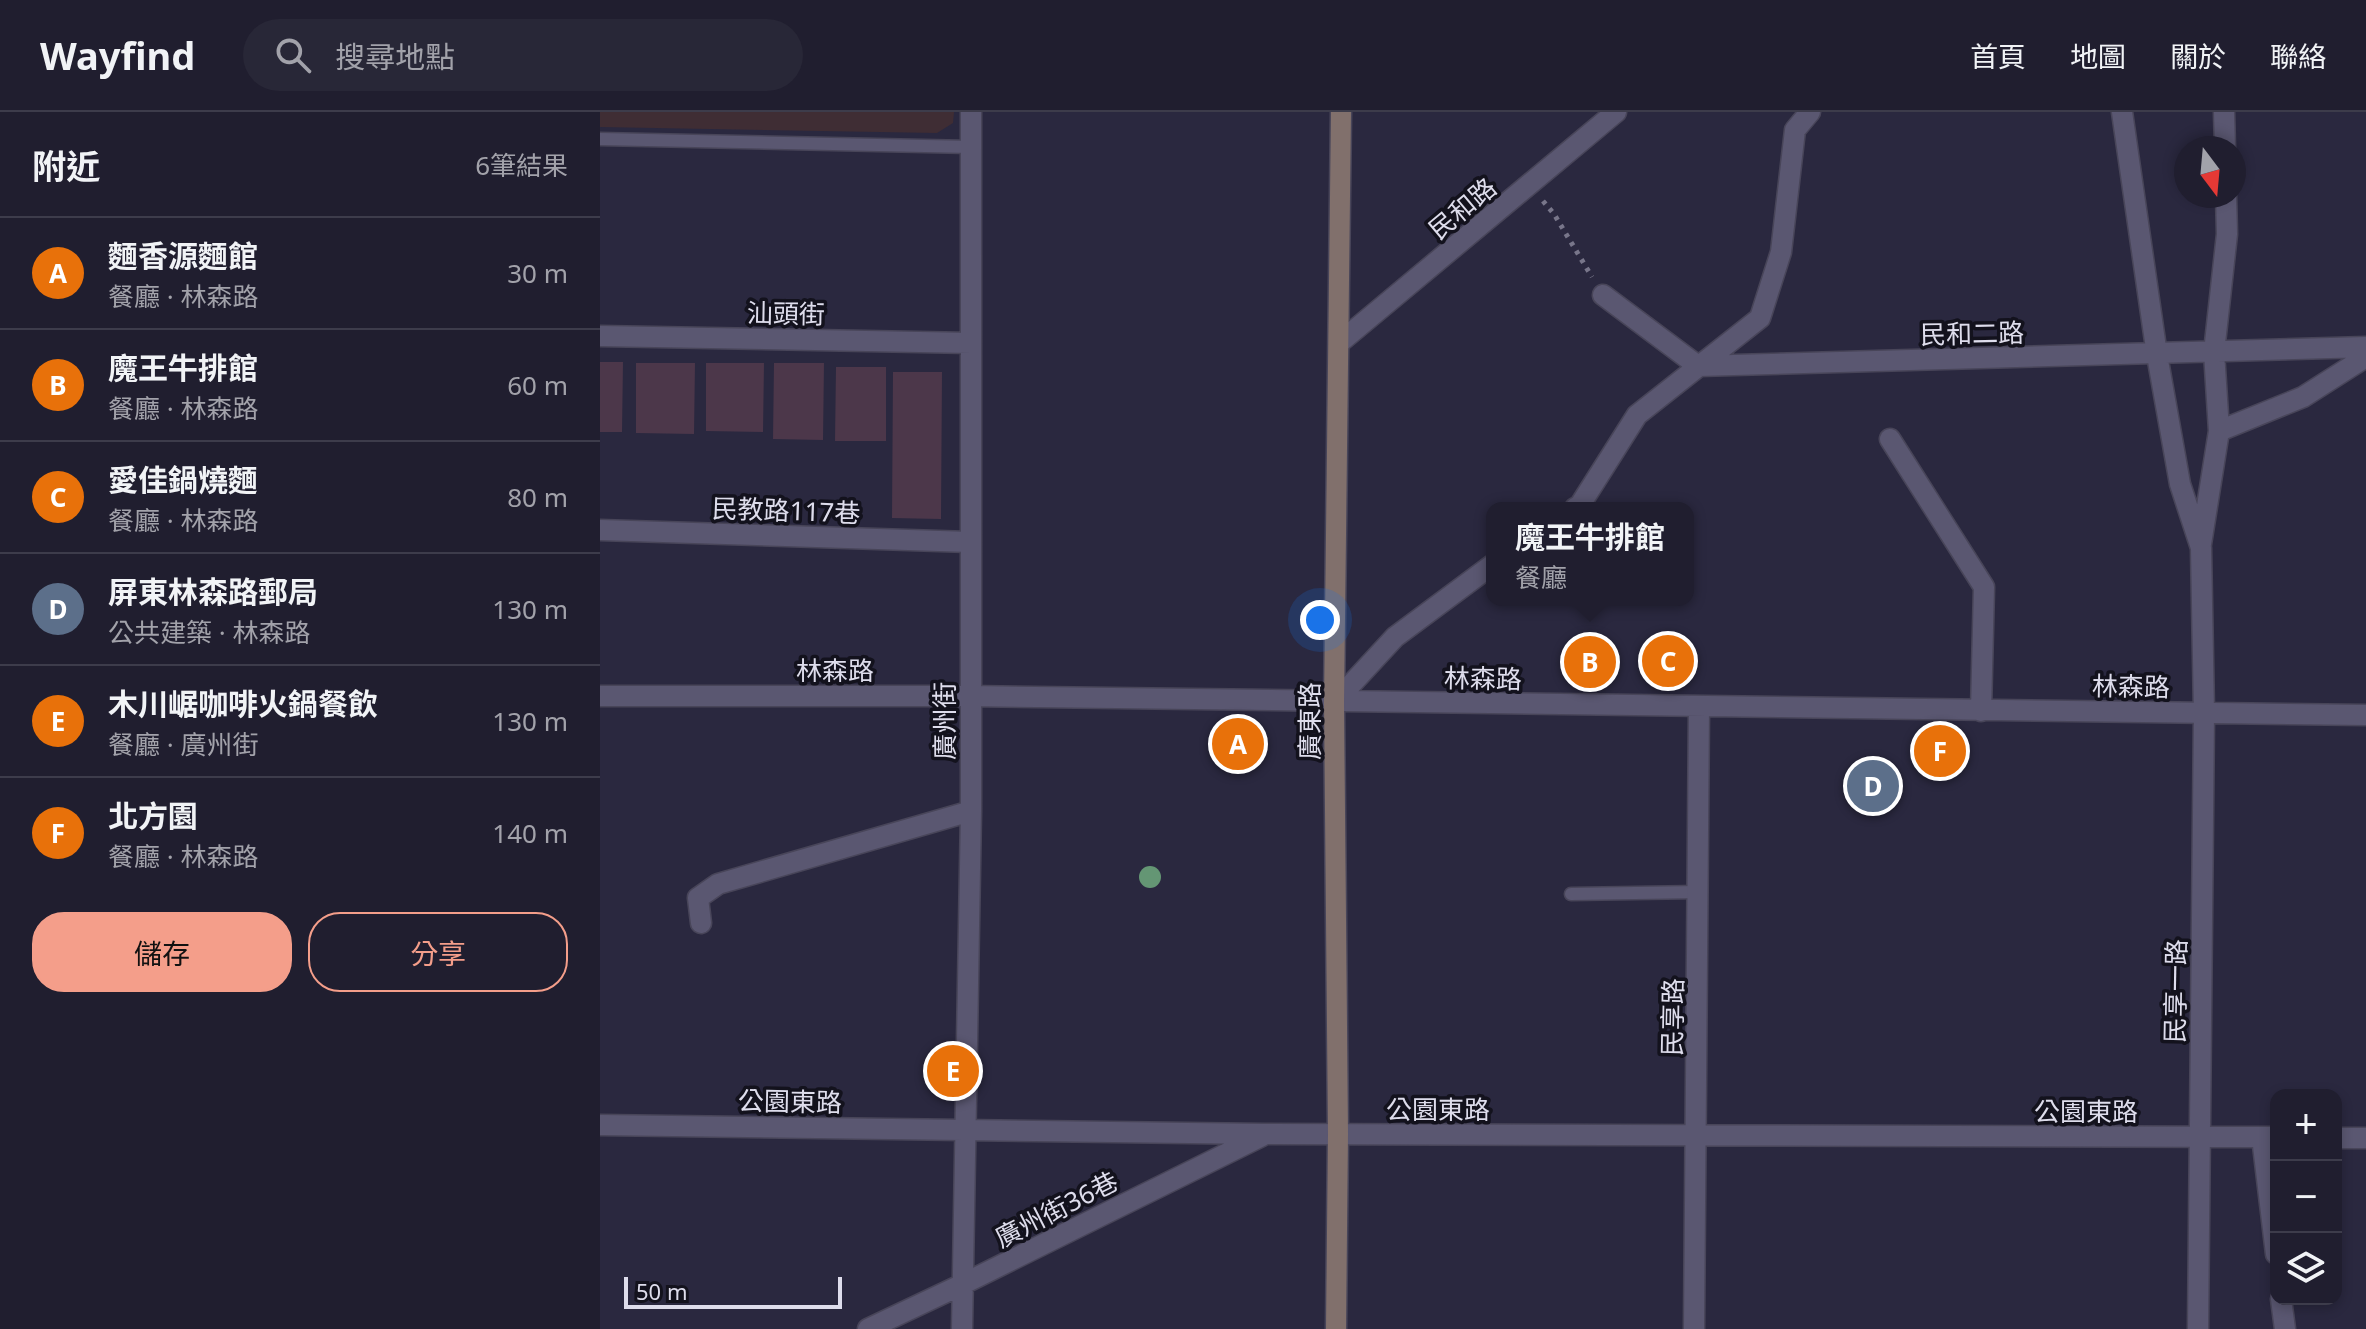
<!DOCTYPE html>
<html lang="zh-TW">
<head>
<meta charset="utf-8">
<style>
	:root { --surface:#201e2f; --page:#282737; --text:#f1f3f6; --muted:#a2a2aa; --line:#3d3c4b; --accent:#f49e8a }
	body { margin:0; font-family:"Noto Sans","Noto Sans TC",sans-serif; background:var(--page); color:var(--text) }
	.controls { position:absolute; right:24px; bottom:24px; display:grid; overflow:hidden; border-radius:16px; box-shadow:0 4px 12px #0003 }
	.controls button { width:72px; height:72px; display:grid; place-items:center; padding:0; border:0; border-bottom:2px solid var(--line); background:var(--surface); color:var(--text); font:40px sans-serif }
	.compass { position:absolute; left:1574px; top:24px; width:72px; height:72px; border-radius:50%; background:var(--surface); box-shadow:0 4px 12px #0003; rotate:164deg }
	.scale { position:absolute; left:24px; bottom:20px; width:218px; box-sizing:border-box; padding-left:8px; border:4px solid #deddec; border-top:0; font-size:22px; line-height:28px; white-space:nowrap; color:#deddec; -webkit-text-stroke:6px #13121d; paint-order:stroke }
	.you { position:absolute; left:720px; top:508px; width:28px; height:28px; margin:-20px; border:6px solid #fff; border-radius:50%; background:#1a73e8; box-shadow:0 0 0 12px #1a73e833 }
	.badge { display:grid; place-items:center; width:52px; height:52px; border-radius:50%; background:var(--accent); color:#fff; font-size:26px; font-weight:700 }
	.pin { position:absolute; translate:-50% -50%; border:4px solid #fff; box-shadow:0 2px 8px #0006 }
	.popup { position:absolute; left:886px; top:390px; width:208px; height:104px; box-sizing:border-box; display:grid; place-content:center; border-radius:16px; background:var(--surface); filter:drop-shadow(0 2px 6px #0005); font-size:26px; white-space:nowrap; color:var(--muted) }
	.popup b { font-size:30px; color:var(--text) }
	.popup::after { content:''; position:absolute; left:50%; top:100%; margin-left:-16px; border:16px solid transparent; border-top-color:var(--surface) }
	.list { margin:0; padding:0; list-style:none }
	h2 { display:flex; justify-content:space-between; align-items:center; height:104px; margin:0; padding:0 32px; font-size:34px }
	h2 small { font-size:26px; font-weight:400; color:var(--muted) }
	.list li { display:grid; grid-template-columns:52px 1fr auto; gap:24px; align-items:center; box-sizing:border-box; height:112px; padding:0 32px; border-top:2px solid var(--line) }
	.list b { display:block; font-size:30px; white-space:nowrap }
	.list p { margin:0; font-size:26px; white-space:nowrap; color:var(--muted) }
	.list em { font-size:26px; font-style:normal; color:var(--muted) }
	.actions { display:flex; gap:16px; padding:24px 32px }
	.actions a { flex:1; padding:18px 0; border:2px solid var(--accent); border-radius:32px; text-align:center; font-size:28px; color:var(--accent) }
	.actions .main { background:var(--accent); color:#111 }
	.icon { flex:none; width:44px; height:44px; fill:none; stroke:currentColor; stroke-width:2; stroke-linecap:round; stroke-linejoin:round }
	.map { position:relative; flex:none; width:1766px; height:1217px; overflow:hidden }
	header { display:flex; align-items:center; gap:48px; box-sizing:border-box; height:112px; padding:0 40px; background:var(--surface); border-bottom:2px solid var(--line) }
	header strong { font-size:38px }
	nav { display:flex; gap:44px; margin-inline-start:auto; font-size:28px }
	.search { width:560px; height:72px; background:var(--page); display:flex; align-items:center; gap:20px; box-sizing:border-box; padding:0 28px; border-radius:44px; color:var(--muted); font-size:30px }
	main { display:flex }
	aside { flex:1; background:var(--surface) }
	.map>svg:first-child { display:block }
	.education { fill:#3f2d34 }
	.building { fill:#4c374a }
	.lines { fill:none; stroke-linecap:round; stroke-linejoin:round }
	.lane-casing { stroke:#484559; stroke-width:15 }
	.street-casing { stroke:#484559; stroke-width:23 }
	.secondary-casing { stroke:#484559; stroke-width:23 }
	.path { stroke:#78768a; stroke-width:5; stroke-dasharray:4 6; stroke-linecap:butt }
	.lane { stroke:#5a5771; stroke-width:12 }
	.street { stroke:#5a5771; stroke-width:20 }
	.secondary { stroke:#81706c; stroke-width:20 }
	.tree { fill:#649674 }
	.labels { text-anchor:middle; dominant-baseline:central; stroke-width:7; stroke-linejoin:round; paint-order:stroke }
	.street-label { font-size:26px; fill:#deddec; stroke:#13121d }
</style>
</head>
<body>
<header>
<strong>Wayfind</strong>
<div class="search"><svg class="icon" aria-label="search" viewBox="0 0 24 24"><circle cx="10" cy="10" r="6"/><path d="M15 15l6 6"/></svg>搜尋地點</div>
<nav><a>首頁</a><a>地圖</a><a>關於</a><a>聯絡</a></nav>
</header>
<main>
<aside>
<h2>附近<small>6筆結果</small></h2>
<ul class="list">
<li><span class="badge" style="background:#e8710a">A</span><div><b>麵香源麵館</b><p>餐廳 · 林森路</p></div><em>30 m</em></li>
<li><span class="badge" style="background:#e8710a">B</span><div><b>魔王牛排館</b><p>餐廳 · 林森路</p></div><em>60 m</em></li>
<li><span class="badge" style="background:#e8710a">C</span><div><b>愛佳鍋燒麵</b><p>餐廳 · 林森路</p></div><em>80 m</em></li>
<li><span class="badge" style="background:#5c6f8a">D</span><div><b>屏東林森路郵局</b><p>公共建築 · 林森路</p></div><em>130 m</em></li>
<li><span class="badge" style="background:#e8710a">E</span><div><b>木川崌咖啡火鍋餐飲</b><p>餐廳 · 廣州街</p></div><em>130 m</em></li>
<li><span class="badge" style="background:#e8710a">F</span><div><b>北方園</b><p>餐廳 · 林森路</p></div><em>140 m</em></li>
</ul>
<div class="actions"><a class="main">儲存</a><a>分享</a></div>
</aside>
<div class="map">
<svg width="1766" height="1217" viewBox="0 0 1766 1217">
	<rect width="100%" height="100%" fill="#2a283f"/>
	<path class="education" d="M 0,0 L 354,0 L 353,11 L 337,21 L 0,15 Z"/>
	<path class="building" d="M 0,250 L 23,250 L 22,320 L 0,320 Z
		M 36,251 L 95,251 L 94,322 L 36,321 Z
		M 106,251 L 164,251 L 163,320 L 106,319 Z
		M 174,251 L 224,251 L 223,328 L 173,327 Z
		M 236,255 L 286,255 L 286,329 L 235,329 Z
		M 293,260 L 342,260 L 341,407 L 292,406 Z"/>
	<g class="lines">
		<defs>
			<path id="lane" d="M 0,27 L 371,35
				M 971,782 L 1099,780"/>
			<path id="street" d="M 1522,0 L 1557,243 L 1580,372 L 1601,436 L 1604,601 L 1598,1217
				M 1624,0 L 1625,36
				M 1003,183 L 1098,254 L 1766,235
				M 0,224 L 371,231
				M 739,231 L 1016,0
				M 1619,319 L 1703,285 L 1766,245
				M 1290,327 L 1384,475 L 1381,599
				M 975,396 L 980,393 L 1037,303 L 1160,206 L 1181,140 L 1195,18 L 1210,0
				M 0,418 L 370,430
				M 1601,432 L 1619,319 L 1614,240 L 1627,122 L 1626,84
				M 0,584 L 370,584 L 1766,603
				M 734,591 L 795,525 L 892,453
				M 101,811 L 98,786 L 118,772 L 371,699
				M 0,1013 L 665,1022 L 1676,1025
				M 1662,1025 L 1676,1142
				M 1736,1026 L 1766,1026
				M 1681,1187 L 1685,1217
				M 268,1217 L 361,1173 L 662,1024
				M 362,1217 L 371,699 L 371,0
				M 1094,1217 L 1099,594"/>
			<path id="secondary" d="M 736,1217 L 738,1022 L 734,591 L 741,0"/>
		</defs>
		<use href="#lane" class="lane-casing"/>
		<use href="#street" class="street-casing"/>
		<use href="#secondary" class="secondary-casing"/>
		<path class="path" d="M 943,89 L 954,102 L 992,165"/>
		<use href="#lane" class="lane"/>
		<use href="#street" class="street"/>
		<use href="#secondary" class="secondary"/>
	</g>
	<circle class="tree" cx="550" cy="765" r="11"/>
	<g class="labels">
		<g class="street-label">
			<text transform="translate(862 96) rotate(-40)">民和路</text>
			<text transform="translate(186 201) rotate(1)">汕頭街</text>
			<text transform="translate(1372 221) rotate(-1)">民和二路</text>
			<text transform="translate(186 398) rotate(2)">民教路117巷</text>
			<text x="235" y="558">林森路</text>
			<text transform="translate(883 566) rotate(1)">林森路</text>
			<text transform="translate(1531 574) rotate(1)">林森路</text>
			<text transform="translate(344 609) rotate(-90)">廣州街</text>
			<text transform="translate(709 609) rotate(-90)">廣東路</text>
			<text transform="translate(1575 879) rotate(-89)">民享一路</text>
			<text transform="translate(1072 905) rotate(-89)">民享路</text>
			<text transform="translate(190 989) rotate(1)">公園東路</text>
			<text x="838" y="997">公園東路</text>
			<text x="1486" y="999">公園東路</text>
			<text transform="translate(456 1097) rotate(-27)">廣州街36巷</text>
		</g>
	</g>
</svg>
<div class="controls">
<button>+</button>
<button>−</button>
<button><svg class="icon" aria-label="layers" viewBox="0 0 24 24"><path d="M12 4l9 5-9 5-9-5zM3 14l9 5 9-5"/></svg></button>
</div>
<svg class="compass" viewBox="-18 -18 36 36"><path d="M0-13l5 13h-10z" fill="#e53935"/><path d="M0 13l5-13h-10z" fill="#a2a2aa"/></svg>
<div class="scale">50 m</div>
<div class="you"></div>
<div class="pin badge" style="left:638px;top:632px;background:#e8710a">A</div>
<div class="pin badge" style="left:990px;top:550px;background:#e8710a">B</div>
<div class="popup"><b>魔王牛排館</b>餐廳</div>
<div class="pin badge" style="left:1068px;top:549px;background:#e8710a">C</div>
<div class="pin badge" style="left:1273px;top:674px;background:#5c6f8a">D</div>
<div class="pin badge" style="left:353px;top:959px;background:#e8710a">E</div>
<div class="pin badge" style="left:1340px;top:639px;background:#e8710a">F</div>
</div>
</main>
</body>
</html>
